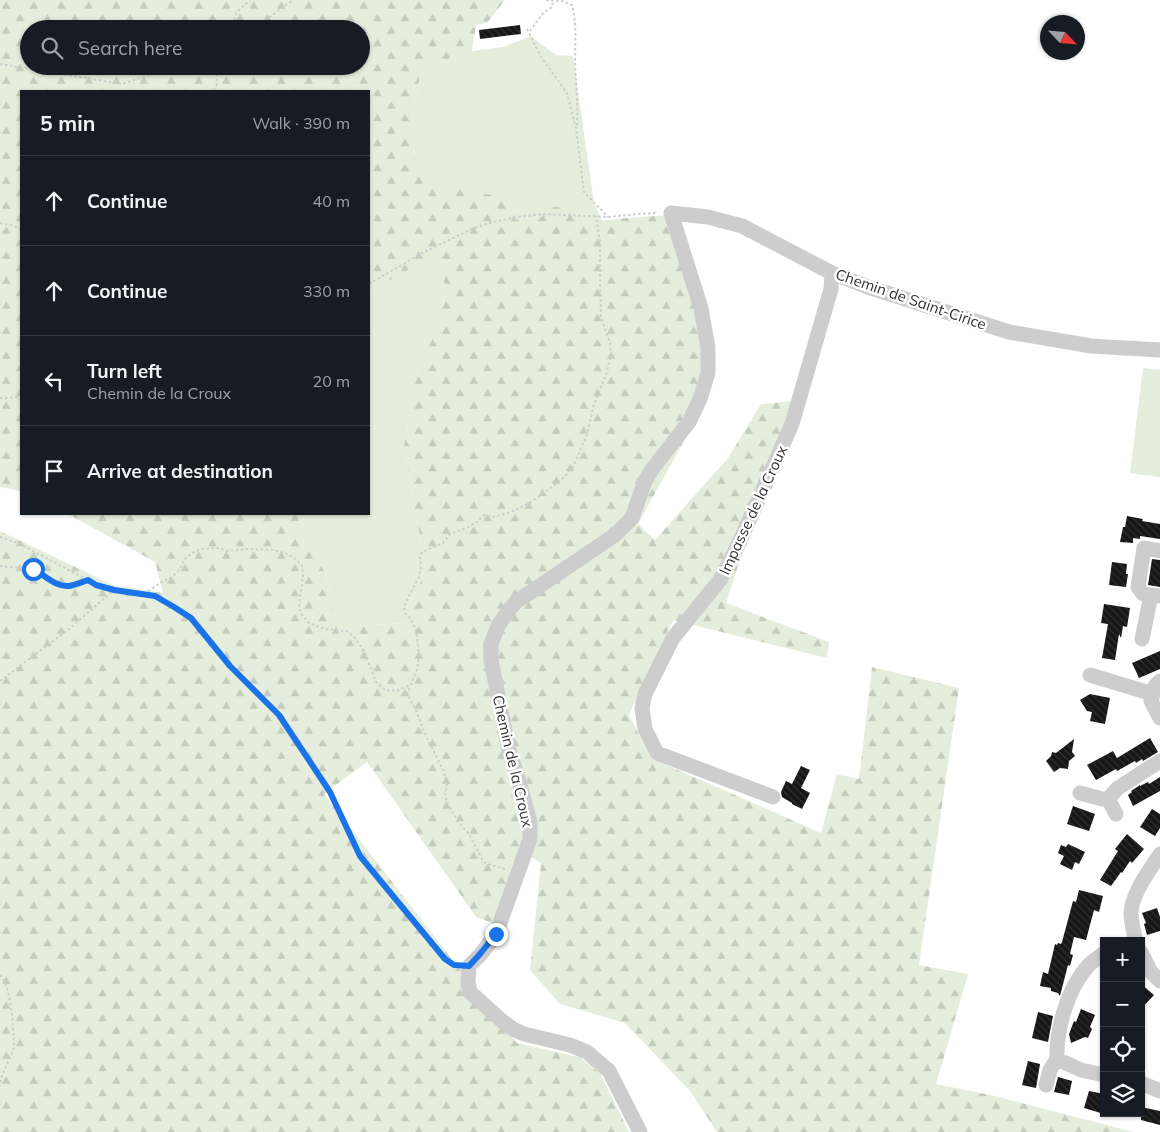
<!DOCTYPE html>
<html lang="en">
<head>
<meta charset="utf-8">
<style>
	:root { --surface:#171b24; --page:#242831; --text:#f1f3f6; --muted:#9ea1a6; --line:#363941 }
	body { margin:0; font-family:Mulish,sans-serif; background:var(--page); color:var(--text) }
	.controls { position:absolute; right:15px; bottom:15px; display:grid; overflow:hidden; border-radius:0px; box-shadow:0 1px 4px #0004 }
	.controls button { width:45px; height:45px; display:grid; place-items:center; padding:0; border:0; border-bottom:1px solid var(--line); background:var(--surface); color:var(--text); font:25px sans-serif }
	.compass { position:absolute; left:1040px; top:15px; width:45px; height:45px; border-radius:50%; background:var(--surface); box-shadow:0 1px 4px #0004; rotate:116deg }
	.stop { position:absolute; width:15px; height:15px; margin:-11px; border:4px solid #1a73e8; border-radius:50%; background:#fff }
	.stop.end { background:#1a73e8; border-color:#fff; box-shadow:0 1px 5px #0008 }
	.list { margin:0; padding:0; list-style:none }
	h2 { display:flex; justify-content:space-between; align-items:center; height:65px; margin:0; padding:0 20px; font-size:21px }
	h2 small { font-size:16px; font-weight:400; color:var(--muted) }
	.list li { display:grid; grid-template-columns:32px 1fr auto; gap:15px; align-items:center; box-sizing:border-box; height:90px; padding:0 20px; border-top:1px solid var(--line) }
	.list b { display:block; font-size:19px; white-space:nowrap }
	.list p { margin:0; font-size:16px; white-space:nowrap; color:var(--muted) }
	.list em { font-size:16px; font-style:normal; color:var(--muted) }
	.icon { flex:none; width:28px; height:28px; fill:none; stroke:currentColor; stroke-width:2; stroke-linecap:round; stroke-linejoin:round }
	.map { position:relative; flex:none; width:1160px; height:1132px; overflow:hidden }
	.search { position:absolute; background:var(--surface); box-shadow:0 1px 4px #0004; left:20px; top:20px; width:350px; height:55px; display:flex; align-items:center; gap:12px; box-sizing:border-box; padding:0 18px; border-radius:28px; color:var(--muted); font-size:19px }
	.panel { position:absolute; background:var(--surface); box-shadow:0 1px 4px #0004; left:20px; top:90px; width:350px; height:425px; border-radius:0px }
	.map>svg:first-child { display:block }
	.green { fill:#e5eedd }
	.forest { fill:url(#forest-firs); fill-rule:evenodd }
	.building { fill:url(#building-back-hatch) }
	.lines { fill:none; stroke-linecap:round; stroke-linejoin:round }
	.path { stroke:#cdcdcd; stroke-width:2; stroke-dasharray:2.5 2.5; stroke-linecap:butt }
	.minor { stroke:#cdcdcd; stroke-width:15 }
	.route { stroke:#1a73e8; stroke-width:6 }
	.labels { text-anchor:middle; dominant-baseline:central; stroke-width:5; stroke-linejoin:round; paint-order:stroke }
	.street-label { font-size:15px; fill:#303030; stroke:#fff }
</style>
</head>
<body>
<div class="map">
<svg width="1160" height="1132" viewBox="0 0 1160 1132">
	<defs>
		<pattern id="forest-firs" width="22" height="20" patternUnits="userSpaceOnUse" patternTransform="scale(1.25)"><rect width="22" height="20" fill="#e5eedd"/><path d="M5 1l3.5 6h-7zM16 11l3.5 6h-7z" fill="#c5ccbe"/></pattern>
		<pattern id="building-back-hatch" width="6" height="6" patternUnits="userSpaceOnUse" patternTransform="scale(1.25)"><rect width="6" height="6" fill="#171717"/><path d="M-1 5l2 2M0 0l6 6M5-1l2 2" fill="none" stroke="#303030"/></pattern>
	</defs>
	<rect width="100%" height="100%" fill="#fff"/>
	<path class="green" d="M 531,36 L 556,55 L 573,56 L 594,203 L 602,221 L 579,223 L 575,220 L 544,206 L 542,217 L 516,220 L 469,192 L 470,184 L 429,184 L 415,157 L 413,116 L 420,75 L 429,65 L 472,51 L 503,47 Z
		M 435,254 L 446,288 L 437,328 L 417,373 L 404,446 L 425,566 L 422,579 L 409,607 L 413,619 L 406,623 L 356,626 L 339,636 L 326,575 L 304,531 L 300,514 L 369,514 L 369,292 Z
		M 1143,368 L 1160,370 L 1160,477 L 1130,473 Z"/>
	<path class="forest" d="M 0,0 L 505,0 L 487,23 L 476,25 L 472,51 L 429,65 L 420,75 L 413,116 L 415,157 L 429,184 L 471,184 L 469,192 L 508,197 L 516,220 L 542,217 L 544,206 L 576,209 L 575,220 L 579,223 L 626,218 L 669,215 L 703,336 L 703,407 L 638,524 L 655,540 L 728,458 L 761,404 L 792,401 L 726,603 L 829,642 L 827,658 L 673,620 L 629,715 L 651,758 L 821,833 L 837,774 L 859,779 L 872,667 L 959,688 L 919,965 L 968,974 L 936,1084 L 995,1096 L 1133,1132 L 717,1132 L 690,1091 L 625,1023 L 560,1004 L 530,970 L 541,863 L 519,849 L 492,923 L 476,917 L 367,762 L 324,794 L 517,1043 L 579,1057 L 600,1073 L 629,1132 L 0,1132 L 0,531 L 113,585 L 163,593 L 155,562 L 68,514 L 300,514 L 304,531 L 326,575 L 339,635 L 356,626 L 406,623 L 412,619 L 409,607 L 422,579 L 425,566 L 404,446 L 417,373 L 437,328 L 446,288 L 435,255 L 369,292 L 369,91 L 21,91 L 21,491 L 0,487 ZM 29,29 L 361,29 L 361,66 L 29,66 Z"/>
	<path class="building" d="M 520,25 L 521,34 L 480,39 L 479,30 Z
		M 1127,516 L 1143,519 L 1142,521 L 1160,524 L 1160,539 L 1140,536 L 1140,539 L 1133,538 L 1133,543 L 1120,542 L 1123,527 L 1125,527 Z
		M 1152,559 L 1160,560 L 1160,587 L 1148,585 Z
		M 1112,562 L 1127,564 L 1126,574 L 1128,574 L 1126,587 L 1109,585 Z
		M 1104,604 L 1130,608 L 1127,627 L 1123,626 L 1121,638 L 1119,634 L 1115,660 L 1102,658 L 1108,624 L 1101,623 Z
		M 1160,651 L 1160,669 L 1139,678 L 1132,663 Z
		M 1090,694 L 1110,698 L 1105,724 L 1090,721 L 1092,712 L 1087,711 L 1080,700 Z
		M 1150,738 L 1158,752 L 1143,761 L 1142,759 L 1136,763 L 1135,761 L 1117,771 L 1116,769 L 1096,780 L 1087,765 L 1113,751 L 1117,758 Z
		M 1074,739 L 1072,752 L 1075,756 L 1069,761 L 1068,769 L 1060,768 L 1054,772 L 1046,761 L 1051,756 L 1052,752 L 1056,753 Z
		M 801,766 L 810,770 L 801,788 L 810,793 L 802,809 L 792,804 L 792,803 L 782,797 L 781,792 L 786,781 L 792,784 Z
		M 1160,777 L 1160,791 L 1133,806 L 1128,795 L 1132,792 L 1131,791 L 1140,785 L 1140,786 L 1148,782 L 1149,784 Z
		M 1073,806 L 1095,814 L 1089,831 L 1067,824 Z
		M 1152,809 L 1160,814 L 1160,828 L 1155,836 L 1140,827 Z
		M 1127,834 L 1144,849 L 1132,863 L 1130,861 L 1122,873 L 1121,872 L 1111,886 L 1100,880 L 1118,851 L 1115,849 Z
		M 1068,844 L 1085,852 L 1079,864 L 1075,862 L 1072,870 L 1060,864 L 1064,856 L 1058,853 L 1061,845 L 1066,847 Z
		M 1079,890 L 1103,896 L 1099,912 L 1094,910 L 1086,940 L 1074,937 L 1070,954 L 1073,955 L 1070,966 L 1068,965 L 1060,996 L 1058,993 L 1051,991 L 1051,988 L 1040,986 L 1043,972 L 1048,974 L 1055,944 L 1057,945 L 1058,943 L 1061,944 L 1062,942 L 1073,901 L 1076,902 Z
		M 1157,908 L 1160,917 L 1160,931 L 1147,935 L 1144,924 L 1146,923 L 1142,913 Z
		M 1141,984 L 1154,995 L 1141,1009 Z
		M 1081,1009 L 1095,1015 L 1090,1027 L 1092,1029 L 1088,1038 L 1085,1037 L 1071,1043 L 1069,1034 L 1074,1021 L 1076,1022 Z
		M 1038,1012 L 1053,1016 L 1048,1042 L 1032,1038 Z
		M 1028,1061 L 1040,1064 L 1036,1088 L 1022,1085 Z
		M 1058,1077 L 1072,1081 L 1069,1095 L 1054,1092 Z
		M 1089,1091 L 1104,1094 L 1104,1114 L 1084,1108 Z
		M 1141,1107 L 1160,1111 L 1160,1125 L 1141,1120 Z"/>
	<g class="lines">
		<path class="path" d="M 546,0 L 562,1 L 572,5 C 577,23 575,44 575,63 C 576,84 578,104 577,125
			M 230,29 L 237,12 L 250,0
			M 253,29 L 293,0
			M 527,29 L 541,57 L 567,93 L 576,128 L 584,192 L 608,217
			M 530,31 L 544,12 L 552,7 L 553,0
			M 0,64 L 122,84 L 178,66
			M 215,91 L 217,84 L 216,66
			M 0,223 L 11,225 L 21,229
			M 369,284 L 422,253 L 474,228 L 493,222 L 517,217 L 543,214 L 608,217 L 638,214 L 658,213
			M 0,398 L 21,397
			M 0,537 L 18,543 L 97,585 L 114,590 L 155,596 L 174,607 L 191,618 L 230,666 L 279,715 L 330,792 L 360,856 L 445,959 L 455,965
			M 0,566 L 33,569 L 40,573 L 59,586 L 69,586 L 88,580
			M 144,594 L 160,583 L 172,577 L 180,569 L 184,560 L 192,553 L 201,549 L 220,548 L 226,551 L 249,549 L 273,550 L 283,552 L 294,558 L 302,565 L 303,576 L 300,598 L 299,607 L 301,613 L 308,622 L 316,626 L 326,629 L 347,631 L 356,639 L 365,653 L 376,682 L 385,690 L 397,691 L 410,685
			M 0,681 L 69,629 L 114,590
			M 505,869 L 487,864 L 483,861 L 469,834 L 459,823 L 448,805 L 445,796 L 447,786 L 444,772 L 424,732 L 415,708 L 407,694 L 417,669 L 419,655 L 416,630 L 410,618 L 405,613 L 404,606 L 419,577 L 421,566 L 420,557 L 422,552 L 443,543 L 450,534 L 468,527 L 477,522 L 484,515 L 493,517 L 511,512 L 528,504 L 549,489 L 564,477 L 573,467 L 588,432 L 593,407 L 606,375 L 611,354 L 610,343 L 601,317 L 600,279 L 600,243 L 596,216
			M 0,975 C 12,988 13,1028 14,1046 L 13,1051 L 2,1075 L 0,1086"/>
		<path class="minor" d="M 1160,551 L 1144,548 L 1138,587 L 1143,594 L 1160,596
			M 1142,639 L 1151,595
			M 1090,675 L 1153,694
			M 1160,681 L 1155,686 L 1151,701 L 1160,718
			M 1080,793 L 1102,799 L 1108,799
			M 773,797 L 657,753 L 645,729 L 642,708 L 645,694 L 673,638 L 720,580 L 739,543 L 792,424 L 831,289 L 832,273
			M 1116,814 L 1108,799 L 1118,788 L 1160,761
			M 1136,941 C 1134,933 1131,922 1131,914 C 1131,894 1150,870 1160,854
			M 1141,952 L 1151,972 L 1160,981
			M 1104,953 C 1099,957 1093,961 1089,965 C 1068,987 1056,1029 1057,1059 L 1081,1070 L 1104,1075
			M 1141,1083 L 1160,1091
			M 1046,1085 L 1050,1070 L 1057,1059
			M 640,1132 L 609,1071 L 587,1052 L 570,1045 L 524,1034 L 513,1029 L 501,1020 L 470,992 L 468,982 L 469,966 L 481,954 L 496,934 L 530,839 L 530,822 L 517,774 L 509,751 L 491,660 L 491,644 L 498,626 L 508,611 L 516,602 L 615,535 L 632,518 L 645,481 L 653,468 L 689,422 L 700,399 L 708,373 L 708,348 L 701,308 L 671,213 L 708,217 L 742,226 L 832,273 L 868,287 L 1009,332 L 1091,346 L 1160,350"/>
	</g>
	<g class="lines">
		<path class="route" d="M 33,569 C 45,575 55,587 69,586 C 75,585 82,582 88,580 L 96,585 L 114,590 L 155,596 L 174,607 L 191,618 L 230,666 L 279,715 L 330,792 L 360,856 L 445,959 L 454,965 L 469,966 L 480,954 L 496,934"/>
	</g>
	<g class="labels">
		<g class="street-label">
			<text transform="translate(911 299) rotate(19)">Chemin de Saint-Cirice</text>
			<text transform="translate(753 510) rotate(-65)">Impasse de la Croux</text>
			<text transform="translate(513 761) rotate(77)">Chemin de la Croux</text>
		</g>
	</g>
</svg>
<div class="controls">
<button>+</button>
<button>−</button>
<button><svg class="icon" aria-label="locate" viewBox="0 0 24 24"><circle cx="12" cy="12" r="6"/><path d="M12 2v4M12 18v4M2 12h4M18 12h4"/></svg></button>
<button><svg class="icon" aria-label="layers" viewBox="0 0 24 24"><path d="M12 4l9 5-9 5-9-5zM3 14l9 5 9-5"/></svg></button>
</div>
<svg class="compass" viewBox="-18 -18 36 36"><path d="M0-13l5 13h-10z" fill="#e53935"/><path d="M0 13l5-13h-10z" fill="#9ea1a6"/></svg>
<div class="stop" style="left:33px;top:569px"></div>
<div class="stop end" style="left:496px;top:934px"></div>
<div class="search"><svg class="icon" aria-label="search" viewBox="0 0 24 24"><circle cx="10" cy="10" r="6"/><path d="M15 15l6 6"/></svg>Search here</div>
<section class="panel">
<h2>5 min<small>Walk · 390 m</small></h2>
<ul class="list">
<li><svg class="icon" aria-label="ahead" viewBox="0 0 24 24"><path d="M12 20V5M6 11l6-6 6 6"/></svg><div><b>Continue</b></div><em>40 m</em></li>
<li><svg class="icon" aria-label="ahead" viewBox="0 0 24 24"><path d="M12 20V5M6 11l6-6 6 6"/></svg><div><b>Continue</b></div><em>330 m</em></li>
<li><svg class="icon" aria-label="left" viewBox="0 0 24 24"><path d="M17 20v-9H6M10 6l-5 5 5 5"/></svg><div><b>Turn left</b><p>Chemin de la Croux</p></div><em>20 m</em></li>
<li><svg class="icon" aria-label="arrive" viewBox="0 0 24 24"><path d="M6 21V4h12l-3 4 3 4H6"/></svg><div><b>Arrive at destination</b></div></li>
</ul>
</section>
</div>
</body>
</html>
